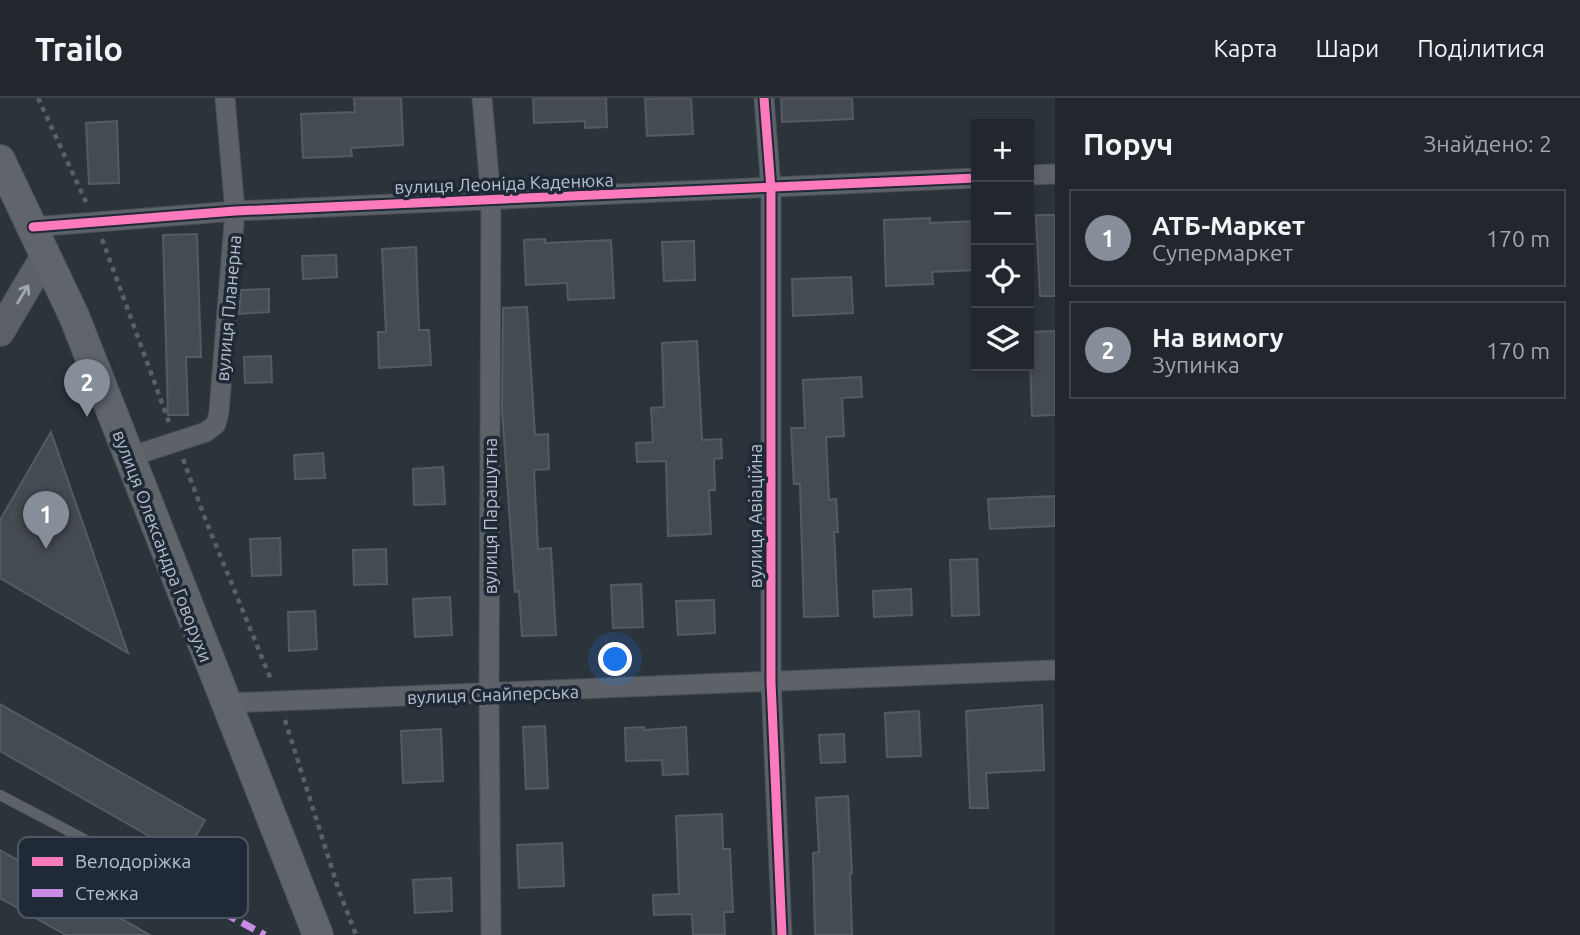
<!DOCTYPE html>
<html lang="uk">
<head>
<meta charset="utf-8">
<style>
	:root { --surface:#21272c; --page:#2d3338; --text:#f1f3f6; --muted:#a2a5a9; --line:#3e4448; --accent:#868f99 }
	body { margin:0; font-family:Ubuntu,sans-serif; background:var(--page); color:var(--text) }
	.controls { position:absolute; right:21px; top:21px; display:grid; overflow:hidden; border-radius:0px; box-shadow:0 4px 10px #0003 }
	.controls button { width:63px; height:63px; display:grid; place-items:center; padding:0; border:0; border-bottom:2px solid var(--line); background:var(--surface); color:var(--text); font:35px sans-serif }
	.you { position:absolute; left:616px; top:562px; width:24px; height:24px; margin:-18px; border:5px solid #fff; border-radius:50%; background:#1a73e8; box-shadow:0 0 0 10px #1a73e833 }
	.badge { display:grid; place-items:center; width:46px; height:46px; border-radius:50%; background:var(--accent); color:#fff; font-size:23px; font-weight:700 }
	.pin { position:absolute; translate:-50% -58px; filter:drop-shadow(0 2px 4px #0008) }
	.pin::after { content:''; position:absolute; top:37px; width:24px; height:21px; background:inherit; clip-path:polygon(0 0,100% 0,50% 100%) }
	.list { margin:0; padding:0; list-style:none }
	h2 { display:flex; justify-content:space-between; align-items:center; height:91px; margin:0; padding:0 28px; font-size:30px }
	h2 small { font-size:23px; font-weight:400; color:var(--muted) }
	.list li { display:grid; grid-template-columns:46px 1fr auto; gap:21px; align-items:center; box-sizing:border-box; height:98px; margin:0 14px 14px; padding:0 14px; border:2px solid var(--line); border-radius:0px }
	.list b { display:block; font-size:26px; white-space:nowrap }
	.list p { margin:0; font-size:23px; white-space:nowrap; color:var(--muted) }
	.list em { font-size:23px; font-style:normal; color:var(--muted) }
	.icon { flex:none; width:38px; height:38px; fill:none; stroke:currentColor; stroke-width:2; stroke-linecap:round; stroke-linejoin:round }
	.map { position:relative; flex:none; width:1055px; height:837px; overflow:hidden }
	header { display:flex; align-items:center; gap:42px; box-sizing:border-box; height:98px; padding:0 35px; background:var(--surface); border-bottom:2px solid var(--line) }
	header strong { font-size:33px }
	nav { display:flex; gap:38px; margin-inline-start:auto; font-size:24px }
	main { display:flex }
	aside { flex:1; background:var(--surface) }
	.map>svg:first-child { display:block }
	.building { fill:#444b51; stroke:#545b63; stroke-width:2 }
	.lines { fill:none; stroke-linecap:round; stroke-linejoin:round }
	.lane-casing { stroke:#4a5055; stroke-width:11 }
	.street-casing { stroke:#4a5055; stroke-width:21 }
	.secondary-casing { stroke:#4a5055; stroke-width:30 }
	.primary-casing { stroke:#4a5058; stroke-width:32 }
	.path { stroke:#5a6166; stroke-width:4.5; stroke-dasharray:5 5; stroke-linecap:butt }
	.lane { stroke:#5d6269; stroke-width:10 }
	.street { stroke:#5d6269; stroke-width:19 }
	.secondary { stroke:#5c6067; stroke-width:28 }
	.primary { stroke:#5f656b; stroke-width:30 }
	.quiet { stroke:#ca8be6; stroke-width:7; stroke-dasharray:14 7; stroke-linecap:butt }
	.cycleway-casing { stroke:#1f2a36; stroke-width:13 }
	.cycleway { stroke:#fd7abc; stroke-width:9 }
	.oneway { stroke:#a0a8b2 }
	.labels { text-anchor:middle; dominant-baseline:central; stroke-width:7; stroke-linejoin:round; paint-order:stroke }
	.street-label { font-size:18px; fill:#b7c0cb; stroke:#1f2a36 }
	.key { fill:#1f2a36; stroke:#4d5763; stroke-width:2 }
	.key-label { font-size:19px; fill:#b7c0cb }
</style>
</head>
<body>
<header>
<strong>Trailo</strong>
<nav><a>Карта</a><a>Шари</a><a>Поділитися</a></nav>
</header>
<main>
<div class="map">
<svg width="1055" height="837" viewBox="0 0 1055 837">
	<rect width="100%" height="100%" fill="#2c343b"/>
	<path class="building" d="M 354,0 L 401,0 L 403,47 L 351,50 L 352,58 L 303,60 L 301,16 L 355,14 Z
		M 533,0 L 606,0 L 607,29 L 585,30 L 585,23 L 534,25 Z
		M 666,0 L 691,0 L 693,36 L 647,38 L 645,1 Z
		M 781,0 L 852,0 L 853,21 L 782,24 Z
		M 117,23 L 119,85 L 89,86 L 86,25 Z
		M 1036,117 L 1055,117 L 1055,198 L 1040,198 Z
		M 930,120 L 930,125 L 976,123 L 976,172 L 932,174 L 933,186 L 886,188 L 884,122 Z
		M 197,136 L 201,259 L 186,259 L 188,317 L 168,317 L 163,137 Z
		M 545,141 L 545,145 L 611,142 L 614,200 L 568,202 L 567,185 L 526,187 L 524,142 Z
		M 694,143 L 695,182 L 664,183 L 662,144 Z
		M 416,149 L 419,232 L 429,232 L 431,267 L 379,270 L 378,234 L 386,234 L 382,151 Z
		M 336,157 L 337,179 L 303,181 L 302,158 Z
		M 851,179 L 853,215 L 793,218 L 792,181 Z
		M 269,191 L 269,214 L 239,216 L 241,192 Z
		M 527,209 L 535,337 L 548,336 L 549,371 L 534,372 L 538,451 L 551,450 L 556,537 L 522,538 L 519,493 L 515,494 L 502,312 L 503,210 Z
		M 1055,233 L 1055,317 L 1032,318 L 1029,234 Z
		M 697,243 L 702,342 L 721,341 L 722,360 L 714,361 L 715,392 L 709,392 L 711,436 L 668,438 L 666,363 L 637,364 L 636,345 L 653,344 L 651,310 L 664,309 L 662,245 Z
		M 271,258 L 272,284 L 245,285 L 244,259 Z
		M 861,279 L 862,299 L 842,300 L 844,338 L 826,339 L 829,402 L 836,401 L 838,434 L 834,434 L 838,518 L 804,519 L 800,386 L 794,386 L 791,330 L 805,330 L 803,282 Z
		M 51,334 L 128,555 L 0,480 L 0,422 Z
		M 323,355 L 325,380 L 295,381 L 294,357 Z
		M 443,369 L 445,406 L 414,407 L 413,371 Z
		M 1055,398 L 1055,428 L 990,431 L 988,401 Z
		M 280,440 L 281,477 L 252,478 L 250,441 Z
		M 386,451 L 387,486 L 354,487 L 353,452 Z
		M 977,461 L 979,517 L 952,518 L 950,462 Z
		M 641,486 L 643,529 L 613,530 L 611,487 Z
		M 911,491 L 912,517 L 874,519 L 873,493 Z
		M 450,499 L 452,537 L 415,539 L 413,501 Z
		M 714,502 L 715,535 L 678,537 L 676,503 Z
		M 315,513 L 317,551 L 289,553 L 288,514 Z
		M 0,606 L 205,722 L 184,758 L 0,653 Z
		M 1042,607 L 1044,672 L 986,675 L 988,710 L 970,710 L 966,613 Z
		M 919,613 L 921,658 L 887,659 L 885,615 Z
		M 545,628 L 548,690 L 526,691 L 523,629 Z
		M 644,629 L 644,632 L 686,629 L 688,676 L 663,677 L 662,662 L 626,663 L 625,630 Z
		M 441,631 L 443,683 L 403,685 L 401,633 Z
		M 844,636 L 845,664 L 821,665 L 819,637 Z
		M 848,698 L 852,775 L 850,775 L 852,837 L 815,837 L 813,755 L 819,754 L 816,700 Z
		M 722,716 L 723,751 L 730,751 L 733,814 L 724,814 L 725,837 L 693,837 L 692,816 L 654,817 L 653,797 L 679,796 L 676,718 Z
		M 562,745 L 564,788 L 519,790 L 517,747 Z
		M 0,752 L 150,837 L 66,837 L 0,800 Z
		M 451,780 L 452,813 L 415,815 L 413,782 Z"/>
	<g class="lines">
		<defs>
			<path id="lane" d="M 0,697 L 168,785"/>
			<path id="street" d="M 482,0 L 491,101 L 489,597 L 491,837
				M 764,0 L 771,91 L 771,584 L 782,837
				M 1029,77 L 1055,76
				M 33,129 L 235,113 L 976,80
				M 129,359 L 206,334 L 216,326 L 219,314 L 235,113 L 225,0
				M 226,605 L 1055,572"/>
			<path id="secondary" d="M 0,234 L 45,158"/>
			<path id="primary" d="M 0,62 L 74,218 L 318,837"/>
		</defs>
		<use href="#lane" class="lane-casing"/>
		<use href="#street" class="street-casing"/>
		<use href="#secondary" class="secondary-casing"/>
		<use href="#primary" class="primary-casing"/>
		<path class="path" d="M 38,0 L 86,104
			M 102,141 L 170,327
			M 183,361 L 206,423 L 272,584
			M 285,622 L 338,790 L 356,837"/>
		<use href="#lane" class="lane"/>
		<use href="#street" class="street"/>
		<use href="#secondary" class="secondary"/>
		<use href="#primary" class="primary"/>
		<path class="quiet" d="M 168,785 L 265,837"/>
		<defs>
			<path id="cycleway" d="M 764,0 L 771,91 L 771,584 L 782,837
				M 33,129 L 235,113 L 976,80"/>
		</defs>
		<use href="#cycleway" class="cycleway-casing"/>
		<use href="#cycleway" class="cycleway"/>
	</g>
	<defs><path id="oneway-shaft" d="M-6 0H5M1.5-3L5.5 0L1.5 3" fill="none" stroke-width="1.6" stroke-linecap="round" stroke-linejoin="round" transform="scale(1.75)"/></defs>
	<use class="oneway" href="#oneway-shaft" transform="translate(23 196) rotate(-59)"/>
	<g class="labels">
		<g class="street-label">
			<text transform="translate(504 85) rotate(-2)">вулиця Леоніда Каденюка</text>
			<text transform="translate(228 210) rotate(-85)">вулиця Планерна</text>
			<text transform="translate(490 418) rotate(-90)">вулиця Парашутна</text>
			<text transform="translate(755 418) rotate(-90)">вулиця Авіаційна</text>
			<text transform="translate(163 448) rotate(69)">вулиця Олександра Говорухи</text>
			<text transform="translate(493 596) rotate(-2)">вулиця Снайперська</text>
		</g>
	</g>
	<rect x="18" y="739" width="230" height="81" rx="10" class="key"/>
	<rect x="32" y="759" width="31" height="9" fill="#fd7abc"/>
	<rect x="32" y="791" width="31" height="8" fill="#ca8be6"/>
	<g class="key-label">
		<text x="75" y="770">Велодоріжка</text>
		<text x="75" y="802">Стежка</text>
	</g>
</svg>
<div class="controls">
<button>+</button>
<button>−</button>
<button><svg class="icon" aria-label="locate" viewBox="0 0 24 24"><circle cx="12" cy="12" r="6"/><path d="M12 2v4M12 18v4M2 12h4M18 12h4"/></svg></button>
<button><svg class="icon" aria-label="layers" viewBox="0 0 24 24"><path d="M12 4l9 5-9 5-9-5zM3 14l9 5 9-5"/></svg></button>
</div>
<div class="you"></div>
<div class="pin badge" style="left:46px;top:451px">1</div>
<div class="pin badge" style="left:87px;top:319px">2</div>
</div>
<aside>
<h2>Поруч<small>Знайдено: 2</small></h2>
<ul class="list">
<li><span class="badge">1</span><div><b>АТБ-Маркет</b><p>Супермаркет</p></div><em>170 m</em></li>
<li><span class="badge">2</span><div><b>На вимогу</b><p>Зупинка</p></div><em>170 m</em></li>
</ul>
</aside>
</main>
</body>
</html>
